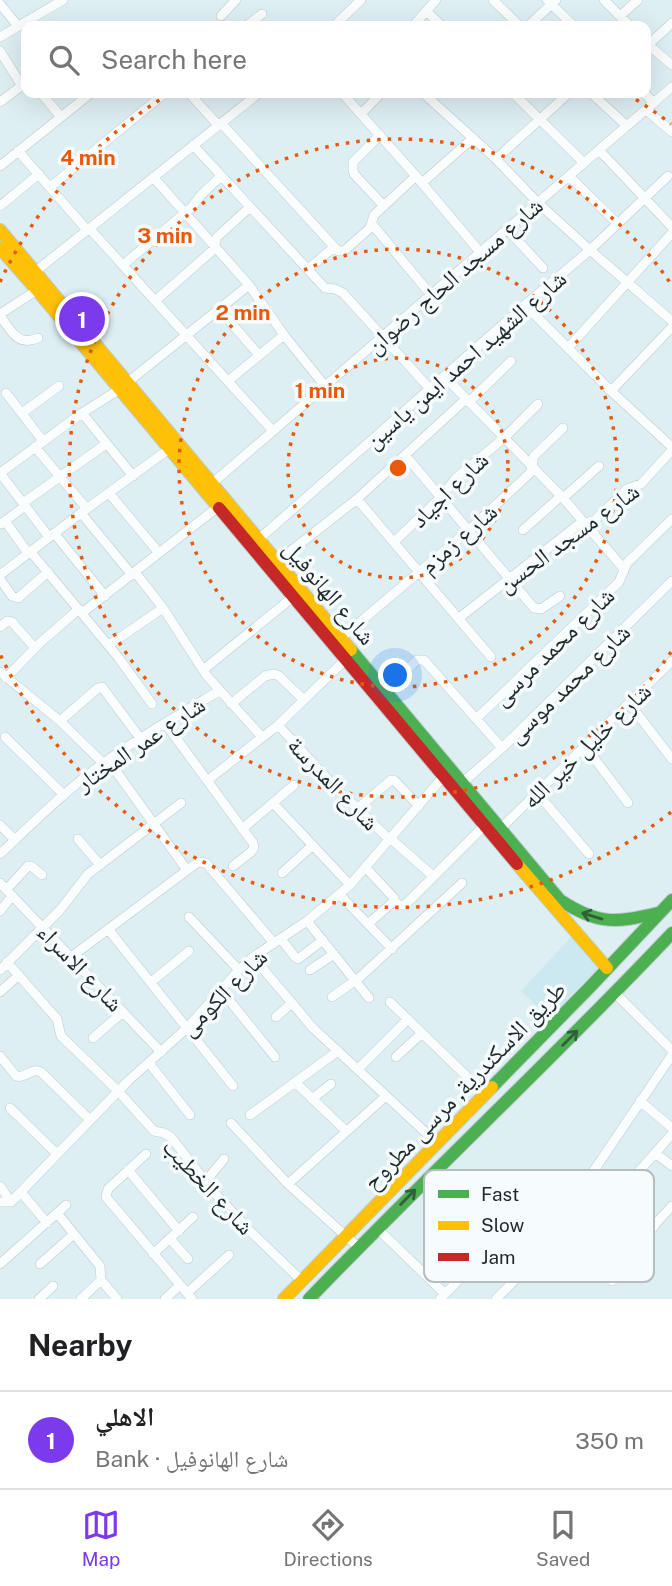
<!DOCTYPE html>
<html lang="en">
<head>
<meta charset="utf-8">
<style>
	:root { --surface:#fff; --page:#f2f2f2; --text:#202124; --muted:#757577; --line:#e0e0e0; --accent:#7c3aed }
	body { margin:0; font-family:"Public Sans","Noto Naskh Arabic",sans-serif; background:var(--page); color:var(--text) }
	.you { position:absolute; left:396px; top:676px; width:24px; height:24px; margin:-18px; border:5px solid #fff; border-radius:50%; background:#1a73e8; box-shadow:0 0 0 10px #1a73e833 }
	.badge { display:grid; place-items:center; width:46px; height:46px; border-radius:50%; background:var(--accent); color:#fff; font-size:23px; font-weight:700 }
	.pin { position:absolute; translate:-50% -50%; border:4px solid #fff; box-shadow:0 2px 7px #0006 }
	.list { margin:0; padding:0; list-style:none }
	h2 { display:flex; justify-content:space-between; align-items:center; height:91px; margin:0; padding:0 28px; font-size:30px }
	h2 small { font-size:23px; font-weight:400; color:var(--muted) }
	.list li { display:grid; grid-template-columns:46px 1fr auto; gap:21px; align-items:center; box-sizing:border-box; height:98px; padding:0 28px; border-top:2px solid var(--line) }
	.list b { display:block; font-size:26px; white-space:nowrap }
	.list p { margin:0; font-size:23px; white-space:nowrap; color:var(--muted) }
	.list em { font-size:23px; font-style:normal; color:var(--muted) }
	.icon { flex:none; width:38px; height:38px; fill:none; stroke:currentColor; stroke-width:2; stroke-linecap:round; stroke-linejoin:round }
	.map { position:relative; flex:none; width:672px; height:1299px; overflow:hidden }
	.search { position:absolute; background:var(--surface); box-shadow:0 7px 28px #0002; left:21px; right:21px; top:21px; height:77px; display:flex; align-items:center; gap:18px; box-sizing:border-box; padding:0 24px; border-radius:14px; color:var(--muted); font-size:26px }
	.sheet { height:189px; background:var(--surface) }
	nav { display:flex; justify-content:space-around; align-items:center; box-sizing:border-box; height:98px; border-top:2px solid var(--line); background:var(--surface); font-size:19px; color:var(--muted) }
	nav a { display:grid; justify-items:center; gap:4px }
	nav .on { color:var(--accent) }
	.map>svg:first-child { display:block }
	.built { fill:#cce9f2 }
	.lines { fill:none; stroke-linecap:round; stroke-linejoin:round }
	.street-casing { stroke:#bcc9cd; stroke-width:10 }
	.fast-casing { stroke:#bcc9cd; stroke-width:14 }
	.slow-casing { stroke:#bcc9cd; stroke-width:14 }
	.jam-casing { stroke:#bcc9cd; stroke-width:14 }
	.street { stroke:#fafdfd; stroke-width:9 }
	.fast { stroke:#4caf50; stroke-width:12 }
	.slow { stroke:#ffc107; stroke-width:12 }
	.jam { stroke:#c62828; stroke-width:12 }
	.oneway { stroke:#305f3a }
	.ring { fill:none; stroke:#e8590c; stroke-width:3.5; stroke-dasharray:3.5 7 }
	.labels { text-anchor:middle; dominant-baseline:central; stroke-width:7; stroke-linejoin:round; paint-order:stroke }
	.street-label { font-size:24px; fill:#1e292c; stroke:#f6fcfe }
	.key { fill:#f6fcfe; stroke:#b5bdbf; stroke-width:2 }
	.key-label { font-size:19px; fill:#1e292c }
	.centre { fill:#e8590c; stroke:#f6fcfe; stroke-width:3.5 }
	.ring-label { font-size:21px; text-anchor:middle; font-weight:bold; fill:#e8590c; stroke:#f6fcfe; stroke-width:7; stroke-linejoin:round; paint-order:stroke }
</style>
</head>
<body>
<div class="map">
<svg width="672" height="1299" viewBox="0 0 672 1299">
	<rect width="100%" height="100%" fill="#deeff4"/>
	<path class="built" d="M 571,937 L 598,968 L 549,1018 L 521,991 Z"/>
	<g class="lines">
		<defs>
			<path id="street" d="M 493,0 L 520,26
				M 547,0 L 574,26
				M 604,0 L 630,26
				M 0,4 L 18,26
				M 426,11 L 442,26
				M 221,16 L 236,0
				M 620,16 L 638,0
				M 246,26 L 262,14
				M 334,26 L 361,0
				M 413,26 L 436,0
				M 528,26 L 556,0
				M 0,37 L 63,0
				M 646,43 L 672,65
				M 648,45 L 672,23
				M 0,51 L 22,86
				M 41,93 L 61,117
				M 189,93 L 218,125
				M 342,93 L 416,176 L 480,252
				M 423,93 L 496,159 L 538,203 L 590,250 L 672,321
				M 513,93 L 584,163
				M 591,93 L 627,126
				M 644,93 L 654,103
				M 0,102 L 24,84
				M 646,110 L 672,132
				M 361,114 L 381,93
				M 221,123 L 338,251 L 344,251 L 370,228 L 374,215 L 416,176
				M 380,135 L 353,162 L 353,170 L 354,174 L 384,206
				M 193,145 L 325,288 L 335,289 L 343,293 L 430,389
				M 599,150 L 672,227
				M 18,151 L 87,230
				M 496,159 L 569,93
				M 0,166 L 91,93
				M 569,176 L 618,224
				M 153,177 L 249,285 L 284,335 L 325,386
				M 422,183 L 473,138
				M 50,187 L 165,93
				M 0,206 L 39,174
				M 372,224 L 431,295
				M 89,228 L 273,431
				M 507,229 L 543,268
				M 123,265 L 192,207 L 201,195 L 221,176
				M 308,269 L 333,248
				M 36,271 L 259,93
				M 155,301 L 213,250 L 217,237 L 250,207
				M 525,305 L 611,391 L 672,447
				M 219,309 L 259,355
				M 0,314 L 37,290
				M 0,316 C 11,330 17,347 38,338
				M 568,348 L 672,233
				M 444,376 L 563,498 L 624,569
				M 228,381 L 284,335
				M 128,382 L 249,285
				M 611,391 L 672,327
				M 6,393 L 43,441
				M 469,402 L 511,361
				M 22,413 L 59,386
				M 82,413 L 133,476
				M 35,447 L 87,509
				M 405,455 L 534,608 L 541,609 L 560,596
				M 0,473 L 82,413 L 120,389
				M 0,473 L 49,537
				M 208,487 L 672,87
				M 109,493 L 159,553
				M 563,498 L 599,466
				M 357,499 L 491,657
				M 23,503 L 106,444
				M 81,513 L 132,575
				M 5,521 L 28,553
				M 1,524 L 25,506
				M 523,530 L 561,496
				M 54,533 L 105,596
				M 259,539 L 525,305 L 590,250 L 668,176
				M 394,542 L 441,497 L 456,478 L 504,438 L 538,404
				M 30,551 L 118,657 L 152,704
				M 273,565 L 357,499 L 466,399
				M 135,572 L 163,608 L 207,676 L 262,737
				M 0,575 L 81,513 L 169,449
				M 0,579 L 12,596 L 18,598 L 48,572
				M 82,613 L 218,507
				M 459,618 L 578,525 L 595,520 L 627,489 L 641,484 L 672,450
				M 0,627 L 7,621 L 12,622 L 35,648
				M 341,638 L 469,530 L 530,473 C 533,468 532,462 534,456 L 563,428
				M 109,645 L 163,608
				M 203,670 L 293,597
				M 0,672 L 60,721 L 103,763
				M 6,678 L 41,642 L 79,609
				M 385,691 L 417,660 L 424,660 L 502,748
				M 629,703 L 672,759
				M 231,704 L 265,676 L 274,674 L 279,676 L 304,700
				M 476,719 L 619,582 L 627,563 L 672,519
				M 60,721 L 98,688 L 102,687 L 140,738
				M 165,723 L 253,843 L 254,848 L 251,852 L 233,866
				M 278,725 L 335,787 L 390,840
				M 5,737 L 64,795
				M 585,746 L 628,803
				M 108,760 L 187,870
				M 208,780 L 278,725 L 345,660
				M 462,783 L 502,748 L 672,581
				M 537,793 L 589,854
				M 273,803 L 350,885
				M 357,809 L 391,780 L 394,780 L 419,806
				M 0,825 L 15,840
				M 242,829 L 294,785
				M 500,829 L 672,661
				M 78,839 L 100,865
				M 391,839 L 433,876
				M 0,854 C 34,822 67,789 105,762 C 141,736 180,714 219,691
				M 366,868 L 394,898 L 394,901 L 368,924
				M 282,873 L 313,845
				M 0,883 L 161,1052
				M 6,890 L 28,866 L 31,866 L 42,875
				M 340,895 L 392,949
				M 394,901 L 399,905 L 405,905 L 484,826
				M 0,911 L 12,896
				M 189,917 L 239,970
				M 307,921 L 369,998
				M 108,929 L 233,1086
				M 281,939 L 295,957 L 298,959 L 323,940
				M 71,957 L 198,862 L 206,863 L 274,943
				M 253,957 L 313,1028 L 437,1143
				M 7,962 L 57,1019 L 61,1036 L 118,1091 L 154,1131 L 164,1133 L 171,1137 L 212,1190 L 249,1230 L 302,1281
				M 0,970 L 60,910 L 88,874 L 181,803
				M 310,970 L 334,954
				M 151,982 L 189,951
				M 221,990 L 275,1057
				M 0,992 L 19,975
				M 615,993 L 672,1050
				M 332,997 L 359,978 L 462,883
				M 390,1002 L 485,1094
				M 276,1017 L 292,1003
				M 93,1038 L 123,1012
				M 0,1056 L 16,1076 C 26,1079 31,1067 41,1072 L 90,1120
				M 396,1057 L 422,1033
				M 149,1063 L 190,1115
				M 358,1069 L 408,1019
				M 295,1082 L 346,1131
				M 312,1099 L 331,1084
				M 640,1101 L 672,1128
				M 10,1108 L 57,1154
				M 250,1115 L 338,1051
				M 231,1123 L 288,1184 L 358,1247
				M 655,1153 L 672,1166
				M 146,1154 L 108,1189 L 106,1197 L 192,1299
				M 128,1170 L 179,1231
				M 205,1182 L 224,1159
				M 288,1184 L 386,1096
				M 0,1186 L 11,1202
				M 582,1188 L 672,1055
				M 21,1192 L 47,1223
				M 0,1202 L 11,1202 L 128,1081 L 187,1028 L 239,970 L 253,957 L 307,921 L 350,885 L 443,777
				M 611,1203 L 649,1233
				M 57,1213 L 100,1266 L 101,1280 L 81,1299
				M 377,1228 L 445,1294
				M 170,1239 L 188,1259
				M 573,1250 L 602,1213 L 672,1134
				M 153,1254 L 193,1217
				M 0,1264 L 66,1205
				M 40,1264 L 74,1234
				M 101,1280 L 117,1299
				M 612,1281 L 657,1222 L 672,1206
				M 187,1293 L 229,1255
				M 39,1299 L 53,1286
				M 165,1299 L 180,1285
				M 440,1299 L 502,1236
				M 496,1299 L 532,1263"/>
			<path id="fast" d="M 351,650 L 560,900 C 598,925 615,923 658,913
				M 492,1087 L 590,987 L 672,900
				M 309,1299 C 428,1175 554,1058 672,933"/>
			<path id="slow" d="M 0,230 L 351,650
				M 0,248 L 37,290 L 219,508
				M 517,864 L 607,968
				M 284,1299 L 492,1087"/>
			<path id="jam" d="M 219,508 L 517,864"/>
		</defs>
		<use href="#street" class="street-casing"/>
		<use href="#fast" class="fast-casing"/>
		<use href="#slow" class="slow-casing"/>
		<use href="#jam" class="jam-casing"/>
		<use href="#street" class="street"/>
		<use href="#fast" class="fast"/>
		<use href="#slow" class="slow"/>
		<use href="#jam" class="jam"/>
	</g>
	<defs><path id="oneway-shaft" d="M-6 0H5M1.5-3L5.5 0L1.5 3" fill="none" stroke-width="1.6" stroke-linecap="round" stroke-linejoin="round" transform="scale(1.75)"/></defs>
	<g class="oneway">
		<use href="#oneway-shaft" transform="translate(592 916) rotate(-163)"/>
		<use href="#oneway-shaft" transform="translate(570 1038) rotate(-45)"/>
		<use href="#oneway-shaft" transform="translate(408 1197) rotate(-45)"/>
	</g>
	<g class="ring">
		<circle cx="398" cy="468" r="110"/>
		<circle cx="398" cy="468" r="219"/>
		<path d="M671 652A329 329 0 1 1 671 284"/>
		<path d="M671 812A439 439 0 0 1 0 654M0 282A439 439 0 0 1 169 94M627 94A439 439 0 0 1 671 124"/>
	</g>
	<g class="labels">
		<g class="street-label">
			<text transform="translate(454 275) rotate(-41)">شارع مسجد الحاج رضوان</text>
			<text transform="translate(465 359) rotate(-41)">شارع الشهيد احمد ايمن ياسين</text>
			<text transform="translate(449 489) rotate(-44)">شارع اجياد</text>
			<text transform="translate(568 537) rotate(-36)">شارع مسجد الحسن</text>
			<text transform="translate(458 538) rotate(-41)">شارع زمزم</text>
			<text transform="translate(330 592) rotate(50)">شارع الهانوفيل</text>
			<text transform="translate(553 646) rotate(-44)">شارع محمد مرسى</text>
			<text transform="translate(568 683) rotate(-44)">شارع محمد موسى</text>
			<text transform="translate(140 743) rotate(-34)">شارع عمر المختار</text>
			<text transform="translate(586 745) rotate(-44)">شارع خليل خير الله</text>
			<text transform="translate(334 783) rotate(46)">شارع المدرسة</text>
			<text transform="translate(81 967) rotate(46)">شارع الاسراء</text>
			<text transform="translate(223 992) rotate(-45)">شارع الكومى</text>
			<text transform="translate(464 1085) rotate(-46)">طريق الاسكندرية, مرسى مطروح</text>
			<text transform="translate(209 1186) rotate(47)">شارع الخطيب</text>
		</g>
	</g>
	<rect x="424" y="1170" width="230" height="112" rx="10" class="key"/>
	<rect x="438" y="1190" width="31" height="8" fill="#4caf50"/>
	<rect x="438" y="1221" width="31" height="9" fill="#ffc107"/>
	<rect x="438" y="1253" width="31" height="8" fill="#c62828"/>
	<g class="key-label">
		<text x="481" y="1201">Fast</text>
		<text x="481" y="1232">Slow</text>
		<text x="481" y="1264">Jam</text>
	</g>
	<circle cx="398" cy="468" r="10" class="centre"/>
	<g class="ring-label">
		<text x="88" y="165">4 min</text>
		<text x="165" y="243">3 min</text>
		<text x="243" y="320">2 min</text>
		<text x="320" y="398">1 min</text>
	</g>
</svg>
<div class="you"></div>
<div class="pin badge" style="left:82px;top:319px">1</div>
<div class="search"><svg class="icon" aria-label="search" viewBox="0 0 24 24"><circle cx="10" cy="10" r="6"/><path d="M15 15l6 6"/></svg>Search here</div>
</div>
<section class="sheet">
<h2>Nearby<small></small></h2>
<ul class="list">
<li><span class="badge">1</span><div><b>الاهلي</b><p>Bank · شارع الهانوفيل</p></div><em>350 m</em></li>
</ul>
</section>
<nav>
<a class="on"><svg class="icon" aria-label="map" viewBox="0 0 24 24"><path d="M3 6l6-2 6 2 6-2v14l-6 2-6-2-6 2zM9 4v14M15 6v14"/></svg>Map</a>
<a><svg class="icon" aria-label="directions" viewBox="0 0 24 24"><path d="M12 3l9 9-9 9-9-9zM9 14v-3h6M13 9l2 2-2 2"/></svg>Directions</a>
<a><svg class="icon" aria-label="saved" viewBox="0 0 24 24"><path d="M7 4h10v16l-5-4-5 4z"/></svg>Saved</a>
</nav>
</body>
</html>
